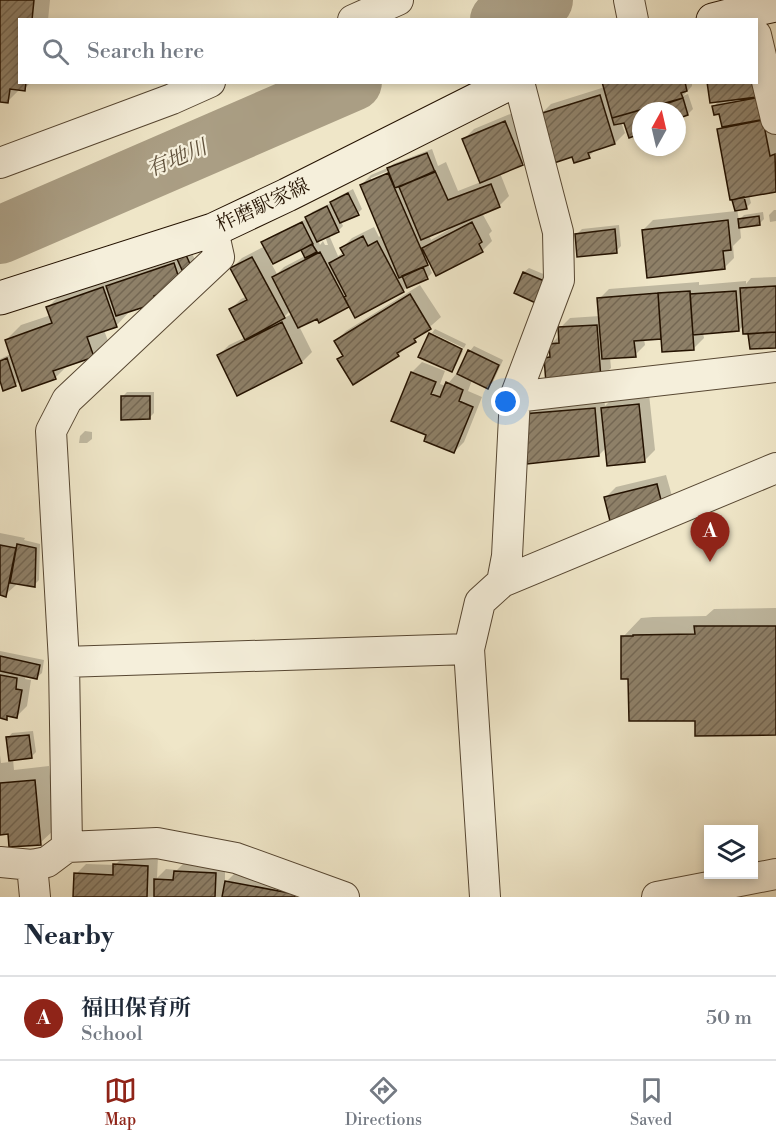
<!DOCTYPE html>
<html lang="en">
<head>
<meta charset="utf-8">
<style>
	:root { --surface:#fff; --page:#f6f6f7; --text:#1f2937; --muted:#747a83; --line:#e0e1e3; --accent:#8f2418 }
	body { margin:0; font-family:"Libre Bodoni","Noto Serif JP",serif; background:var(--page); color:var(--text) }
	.controls { position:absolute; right:18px; bottom:18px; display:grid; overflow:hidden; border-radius:0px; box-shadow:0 3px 9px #0003 }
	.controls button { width:54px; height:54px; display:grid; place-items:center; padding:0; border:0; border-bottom:2px solid var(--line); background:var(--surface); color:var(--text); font:30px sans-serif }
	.compass { position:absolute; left:632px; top:102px; width:54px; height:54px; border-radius:50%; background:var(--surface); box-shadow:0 3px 9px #0003; rotate:8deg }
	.you { position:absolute; left:506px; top:402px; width:21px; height:21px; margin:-15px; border:4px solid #fff; border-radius:50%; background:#1a73e8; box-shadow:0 0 0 9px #1a73e833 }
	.badge { display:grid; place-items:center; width:39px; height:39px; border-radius:50%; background:var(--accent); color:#fff; font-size:20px; font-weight:700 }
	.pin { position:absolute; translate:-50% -50px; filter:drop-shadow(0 2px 3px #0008) }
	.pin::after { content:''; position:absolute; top:32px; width:21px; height:18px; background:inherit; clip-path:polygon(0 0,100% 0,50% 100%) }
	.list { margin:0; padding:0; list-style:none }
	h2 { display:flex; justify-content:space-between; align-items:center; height:78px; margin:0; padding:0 24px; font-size:26px }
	h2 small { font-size:20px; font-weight:400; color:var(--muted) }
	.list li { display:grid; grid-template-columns:39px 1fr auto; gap:18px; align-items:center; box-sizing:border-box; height:84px; padding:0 24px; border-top:2px solid var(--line) }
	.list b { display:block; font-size:22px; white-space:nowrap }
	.list p { margin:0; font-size:20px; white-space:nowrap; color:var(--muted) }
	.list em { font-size:20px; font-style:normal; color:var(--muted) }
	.icon { flex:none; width:33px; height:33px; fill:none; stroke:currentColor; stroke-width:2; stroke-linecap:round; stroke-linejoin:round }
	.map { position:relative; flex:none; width:776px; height:897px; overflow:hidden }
	.search { position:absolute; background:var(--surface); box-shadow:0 3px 9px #0003; left:18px; right:18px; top:18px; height:66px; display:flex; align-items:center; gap:15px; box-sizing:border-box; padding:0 21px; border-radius:0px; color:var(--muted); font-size:22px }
	.sheet { height:162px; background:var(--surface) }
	nav { display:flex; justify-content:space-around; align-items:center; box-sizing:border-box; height:84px; border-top:2px solid var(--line); background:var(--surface); font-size:16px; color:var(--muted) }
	nav a { display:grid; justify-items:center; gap:3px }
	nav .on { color:var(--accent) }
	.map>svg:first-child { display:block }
	.shadow { fill:#0003; fill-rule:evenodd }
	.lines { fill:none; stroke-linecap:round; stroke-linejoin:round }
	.river { stroke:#aa9e84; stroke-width:58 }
	.building { fill:url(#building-hatch); stroke:#241200; stroke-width:1.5 }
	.minor-casing { stroke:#574732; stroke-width:32 }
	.secondary-casing { stroke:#241200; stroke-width:35 }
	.minor { stroke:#f5efdb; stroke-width:30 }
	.secondary { stroke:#f5efdb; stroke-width:33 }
	.labels { text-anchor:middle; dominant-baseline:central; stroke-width:4.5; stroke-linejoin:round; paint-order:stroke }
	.street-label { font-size:20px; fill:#241200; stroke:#f5efdb }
	.water-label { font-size:21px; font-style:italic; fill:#60513b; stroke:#f5efdb }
</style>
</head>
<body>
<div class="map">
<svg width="776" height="897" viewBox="0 0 776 897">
	<defs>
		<pattern id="building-hatch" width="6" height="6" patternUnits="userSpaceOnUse" patternTransform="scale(1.5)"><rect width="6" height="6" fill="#8e8068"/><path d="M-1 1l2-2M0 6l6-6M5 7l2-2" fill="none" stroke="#746753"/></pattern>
	</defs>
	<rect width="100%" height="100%" fill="#efe6c8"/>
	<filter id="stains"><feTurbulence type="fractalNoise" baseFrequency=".00333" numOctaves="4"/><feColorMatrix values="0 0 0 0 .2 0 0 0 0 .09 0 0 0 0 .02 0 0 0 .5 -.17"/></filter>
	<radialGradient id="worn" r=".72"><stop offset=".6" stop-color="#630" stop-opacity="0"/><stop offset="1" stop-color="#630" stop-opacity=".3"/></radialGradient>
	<path class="shadow" d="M 0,0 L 50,0 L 48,20 L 20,20 L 20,82 L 31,82 L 24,89 L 20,89 L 8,101 L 0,100 Z
		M 603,82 L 694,82 L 692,84 L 692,86 L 683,96 L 688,94 L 693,109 L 688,114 L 677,111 L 666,111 L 664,105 L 668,100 L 649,106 L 651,111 L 641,111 L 641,137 L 640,138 L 625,121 L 621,122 L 625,133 L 615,143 L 596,149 L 589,156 L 541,114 L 551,104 L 605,87 Z
		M 756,82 L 776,128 L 776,190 L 749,195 L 751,203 L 746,208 L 737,209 L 739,220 L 744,215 L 763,212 L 764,219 L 759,224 L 740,227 L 741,238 L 733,246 L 734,258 L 724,268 L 643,230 L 653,220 L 736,211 L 734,200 L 737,197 L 718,130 L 723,125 L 720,112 L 714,106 L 720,100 Z
		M 515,112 L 532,154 L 522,164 L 500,173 L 509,196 L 499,206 L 482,213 L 492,231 L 489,234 L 492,241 L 482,251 L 430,261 L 428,264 L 432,273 L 427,278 L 407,287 L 403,291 L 350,305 L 320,321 L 317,317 L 299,326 L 312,352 L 302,362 L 219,355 L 229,345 L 246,337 L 231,309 L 241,299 L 247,296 L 232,268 L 242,258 L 265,246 L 263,243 L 268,238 L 308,218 L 312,212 L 331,203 L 336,198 L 353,189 L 362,209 L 358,213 L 341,221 L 343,226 L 338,231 L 329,235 L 338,256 L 344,252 L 342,248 L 352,238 L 374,227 L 379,237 L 382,234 L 361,185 L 371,175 L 390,167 L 393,164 L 432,149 L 438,166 L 446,162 L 458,191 L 481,182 L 464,139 L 474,129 ZM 395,168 L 396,171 L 371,181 L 371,178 ZM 449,227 L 450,229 L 431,240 L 429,235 ZM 329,236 L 326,239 L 328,245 L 325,245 L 323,241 L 320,245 L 318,240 ZM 301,248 L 305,256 L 284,267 L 277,274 L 271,263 ZM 290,311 L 292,314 L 284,318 L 284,317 Z
		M 774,210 L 776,210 L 776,221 L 770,222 L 769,215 Z
		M 619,225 L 621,246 L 616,251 L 577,234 L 582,229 Z
		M 191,251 L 195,260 L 168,290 L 130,311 L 116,326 L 104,330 L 108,341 L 93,356 L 69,364 L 55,378 L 20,380 L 15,385 L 0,376 L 0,359 L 11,354 L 6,340 L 21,325 L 51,315 L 48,307 L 63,292 Z
		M 529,268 L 553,278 L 516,292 L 524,272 Z
		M 776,277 L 776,346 L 750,334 L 752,332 L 744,325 L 739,330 L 703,333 L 704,338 L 694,348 L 662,337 L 644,339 L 645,345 L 635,355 L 610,357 L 611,368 L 601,378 L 546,359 L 551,353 L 550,345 L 560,335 L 560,328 L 570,318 L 600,316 L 599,299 L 609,289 L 699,282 L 699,285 L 746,281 L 746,284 L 751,278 Z
		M 420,285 L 441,317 L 398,355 L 353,383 L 339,360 L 344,354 L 336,341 L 346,331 Z
		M 435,329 L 466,344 L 464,348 L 432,333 Z
		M 430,335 L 463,351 L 456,365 L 451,370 Z
		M 474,346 L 503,360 L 493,382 L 488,387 L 472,380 L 468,391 L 482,397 L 464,442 L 454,452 L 428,434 L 393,420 L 412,372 L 422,362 L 445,371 L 440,384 L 446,386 L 457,373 L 459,374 L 470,351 Z
		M 127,392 L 154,392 L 154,413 L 149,418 L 122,397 Z
		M 649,394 L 655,450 L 645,460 L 607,447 L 599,455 L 524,415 L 534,405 L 604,398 L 605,406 L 613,398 Z
		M 85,431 L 92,432 L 92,439 L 87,443 L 79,443 L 80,436 Z
		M 666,475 L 672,496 L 611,519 L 606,497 L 616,487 Z
		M 0,533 L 25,538 L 24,540 L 40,544 L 39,580 L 34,585 L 16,582 L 16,585 L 5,595 L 0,594 Z
		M 776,608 L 776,734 L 697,719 L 630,678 L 623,637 L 641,618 L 653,617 L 706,616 L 714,609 Z
		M 0,651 L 44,660 L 42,673 L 37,677 L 26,675 L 25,679 L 31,680 L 27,706 L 17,716 L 9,715 L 6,718 L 0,717 Z
		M 33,731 L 36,752 L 31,757 L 13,759 L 14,770 L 49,766 L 55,829 L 40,843 L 9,832 L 0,833 L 0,755 L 1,763 L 10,762 L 8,738 L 12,733 Z
		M 125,855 L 158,856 L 157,878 L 166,869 L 177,870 L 185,862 L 225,863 L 225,883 L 237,871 L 302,897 L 81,897 L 76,874 L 86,864 L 115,865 Z"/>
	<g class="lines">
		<path class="river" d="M 499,20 L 544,0
			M 0,235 L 353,82"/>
	</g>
	<path class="building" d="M 0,0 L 34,0 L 32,20 L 20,20 L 20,82 L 26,82 L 25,91 L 10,89 L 8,103 L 0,102 Z
		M 602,82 L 685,82 L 687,91 L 681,93 L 683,98 L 612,118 Z
		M 707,82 L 755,82 L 757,97 L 710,103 Z
		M 600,95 L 615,144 L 588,153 L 590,158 L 574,163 L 572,157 L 554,163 L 539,114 Z
		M 761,97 L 765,119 L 722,127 L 719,114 L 714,115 L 712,106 Z
		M 683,98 L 688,115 L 677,119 L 677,111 L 664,111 L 662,105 Z
		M 644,109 L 645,111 L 641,111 L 641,139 L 639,139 L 637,135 L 629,138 L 624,123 L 614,125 L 612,118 Z
		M 763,120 L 770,156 L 775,154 L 776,192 L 730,200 L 717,129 Z
		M 505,121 L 523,165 L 480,183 L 462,139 Z
		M 427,153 L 435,172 L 395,188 L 387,168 Z
		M 435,171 L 448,200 L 491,184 L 500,207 L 421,240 L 399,187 Z
		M 388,173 L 428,265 L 399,278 L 360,185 Z
		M 348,193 L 359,215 L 340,223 L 330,202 Z
		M 744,197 L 747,209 L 735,211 L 732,200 Z
		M 327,206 L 339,232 L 317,242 L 305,217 Z
		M 759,216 L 760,225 L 739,228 L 738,219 Z
		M 728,220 L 731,250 L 723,251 L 725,269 L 647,278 L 642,230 Z
		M 302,222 L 313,244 L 273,264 L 261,242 Z
		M 472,222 L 482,242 L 479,244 L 483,252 L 436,276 L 422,248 Z
		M 615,229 L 617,253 L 577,257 L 575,234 Z
		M 363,236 L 368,246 L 377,241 L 404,292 L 355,318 L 344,297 L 346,296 L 329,263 L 344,255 L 340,248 Z
		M 312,244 L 317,252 L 305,258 L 301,250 Z
		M 320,252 L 349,307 L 319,323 L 317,319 L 298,328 L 272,277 Z
		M 186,255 L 191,266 L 182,270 L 177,259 Z
		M 252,257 L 285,318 L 245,340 L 229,309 L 247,300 L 230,268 Z
		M 174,263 L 180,281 L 169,291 L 154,296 L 157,303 L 116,316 L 106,286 Z
		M 423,267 L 428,279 L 407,288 L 402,276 Z
		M 523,272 L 549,283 L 540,305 L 514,293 Z
		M 776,286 L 776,332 L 743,334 L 740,288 Z
		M 103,287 L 117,327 L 87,337 L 94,357 L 53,371 L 56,379 L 22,391 L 5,340 L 52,323 L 46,307 Z
		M 690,291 L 694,350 L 662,352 L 658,293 Z
		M 736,291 L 739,331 L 693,335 L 690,294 Z
		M 658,293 L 661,339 L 634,341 L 636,357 L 602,359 L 597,298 Z
		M 410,294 L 431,329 L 414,339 L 416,342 L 397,353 L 399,356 L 353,385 L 337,359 L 343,356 L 334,341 Z
		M 282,322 L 302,363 L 237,396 L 217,355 Z
		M 597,325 L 601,379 L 546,383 L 544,358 L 550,357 L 549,344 L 559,343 L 558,327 Z
		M 776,332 L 776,348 L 750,349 L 748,334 Z
		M 429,333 L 462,349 L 452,372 L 418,357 Z
		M 468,350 L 499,365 L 488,389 L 457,374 Z
		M 7,358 L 16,386 L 3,391 L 0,381 L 0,361 Z
		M 411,372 L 436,382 L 431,394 L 440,397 L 446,382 L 463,390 L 459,401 L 473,407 L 454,453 L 424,441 L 426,435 L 391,421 Z
		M 121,396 L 150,396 L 150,419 L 121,420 Z
		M 639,404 L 645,462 L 607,466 L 601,408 Z
		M 595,408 L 599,456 L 527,464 L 522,414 Z
		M 657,484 L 663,508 L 610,521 L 604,497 Z
		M 17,544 L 36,548 L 35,587 L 10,583 Z
		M 0,545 L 16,548 L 6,597 L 0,595 Z
		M 694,626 L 776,626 L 776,735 L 695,736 L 695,721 L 629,721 L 628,679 L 621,679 L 621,636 L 633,636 L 633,635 L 695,634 Z
		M 0,656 L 40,665 L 37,679 L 0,671 Z
		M 0,675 L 17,678 L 16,689 L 22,690 L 17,718 L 7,716 L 7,720 L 0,718 Z
		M 29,735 L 32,758 L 9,761 L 6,737 Z
		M 35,780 L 41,845 L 9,847 L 8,834 L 0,835 L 0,783 Z
		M 113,864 L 148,866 L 147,897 L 73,897 L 74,873 L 113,875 Z
		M 174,871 L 216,873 L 215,897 L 154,897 L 154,879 L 173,880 Z
		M 225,881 L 295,894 L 295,897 L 222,897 Z"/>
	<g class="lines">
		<defs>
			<path id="minor" d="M 629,0 L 633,20
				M 353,20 L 398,0
				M 756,35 L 776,119
				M 0,163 L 172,99 L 210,82
				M 515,397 L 776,367
				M 502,582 L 507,556 L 515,397 L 559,280 L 558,232 L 519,82
				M 64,662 L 469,649
				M 67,847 L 64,662 L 51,431 L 67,400 L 219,257 L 213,230
				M 0,862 L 32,865 L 47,862 L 67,847 L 157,843 L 236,858 L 344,897
				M 32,865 L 35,897
				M 485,897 L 469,649 L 480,602 L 502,582 L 776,468
				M 657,897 L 776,874"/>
			<path id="secondary" d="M 713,20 L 751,10 L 776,5
				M 0,298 L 213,230 L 287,195 L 512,82"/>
		</defs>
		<use href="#minor" class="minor-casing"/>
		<use href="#secondary" class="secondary-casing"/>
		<use href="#minor" class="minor"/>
		<use href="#secondary" class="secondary"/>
	</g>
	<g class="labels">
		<g class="street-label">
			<text transform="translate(263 206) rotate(-25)">柞磨駅家線</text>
		</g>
		<g class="water-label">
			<text transform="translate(177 159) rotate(-23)">有地川</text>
		</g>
	</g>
	<rect width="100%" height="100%" filter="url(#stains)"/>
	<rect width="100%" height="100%" fill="url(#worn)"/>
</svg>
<div class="controls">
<button><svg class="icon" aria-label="layers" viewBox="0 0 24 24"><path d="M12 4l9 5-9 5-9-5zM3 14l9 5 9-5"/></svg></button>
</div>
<svg class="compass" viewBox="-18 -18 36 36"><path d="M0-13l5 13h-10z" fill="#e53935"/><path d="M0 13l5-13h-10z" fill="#747a83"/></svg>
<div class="you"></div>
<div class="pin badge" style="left:710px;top:562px">A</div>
<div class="search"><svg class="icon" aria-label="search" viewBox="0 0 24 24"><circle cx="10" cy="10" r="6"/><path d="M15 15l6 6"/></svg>Search here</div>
</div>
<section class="sheet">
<h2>Nearby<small></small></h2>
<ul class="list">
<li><span class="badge">A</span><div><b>福田保育所</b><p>School</p></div><em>50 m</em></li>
</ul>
</section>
<nav>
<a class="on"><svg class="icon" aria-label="map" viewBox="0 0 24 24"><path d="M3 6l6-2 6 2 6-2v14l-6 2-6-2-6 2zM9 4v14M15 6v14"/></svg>Map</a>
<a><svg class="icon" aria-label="directions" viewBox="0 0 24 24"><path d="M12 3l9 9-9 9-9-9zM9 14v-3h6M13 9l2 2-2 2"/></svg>Directions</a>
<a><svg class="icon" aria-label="saved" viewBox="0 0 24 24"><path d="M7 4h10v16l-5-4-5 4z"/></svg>Saved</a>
</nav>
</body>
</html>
